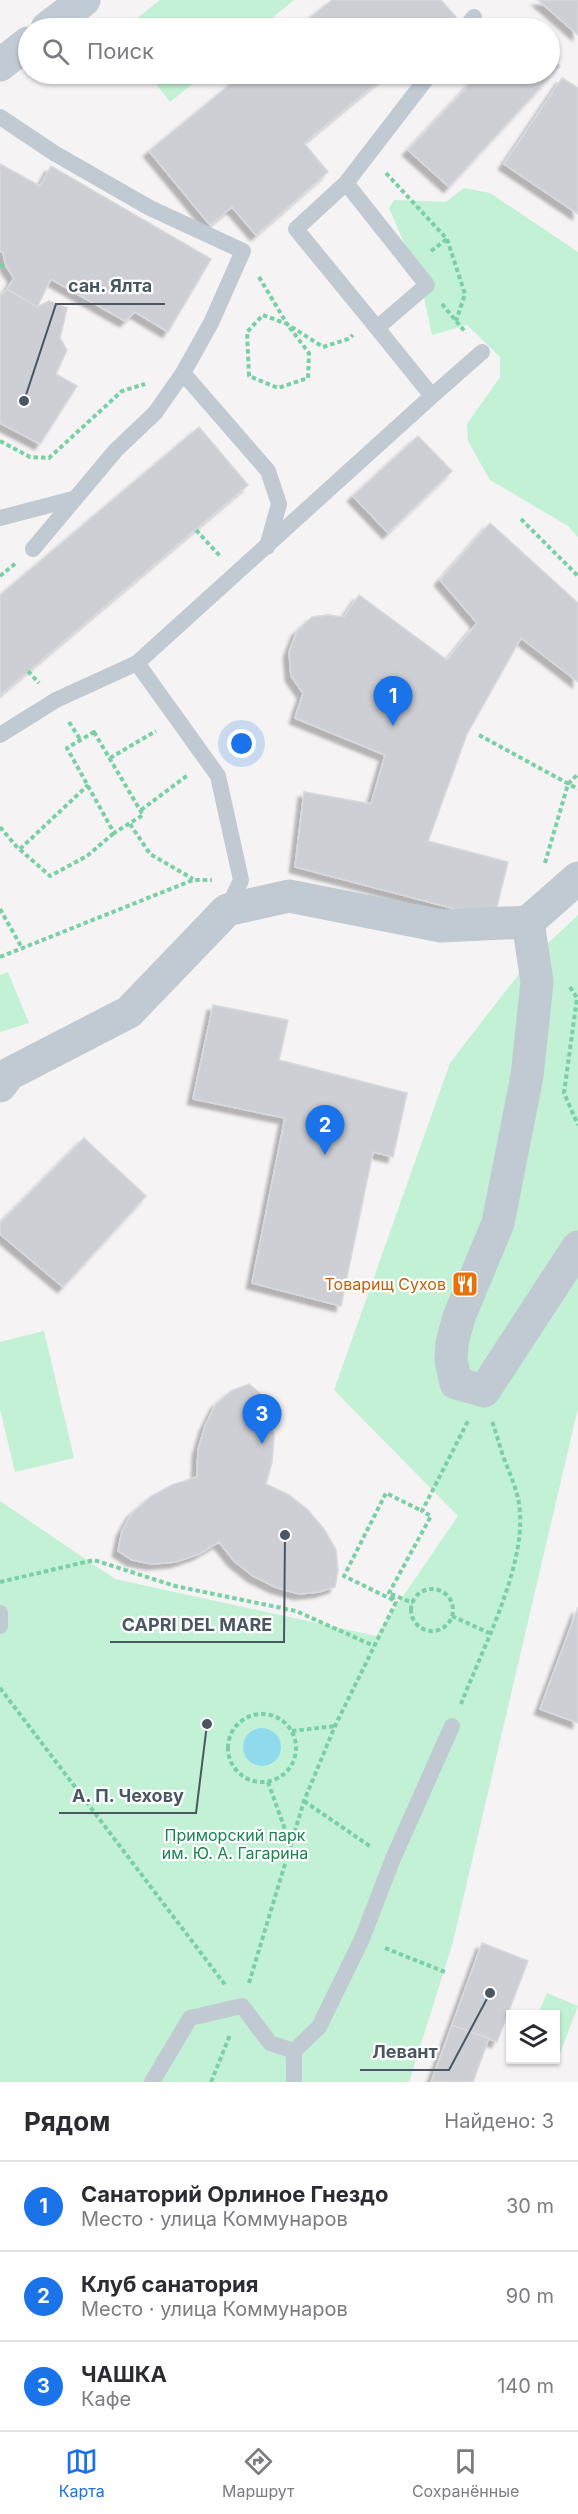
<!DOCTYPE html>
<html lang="ru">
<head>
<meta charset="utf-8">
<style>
	:root { --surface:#fff; --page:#f2f2f3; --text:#2b2b33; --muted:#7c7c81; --line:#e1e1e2; --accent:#1a73e8 }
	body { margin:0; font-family:Inter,sans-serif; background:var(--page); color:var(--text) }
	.controls { position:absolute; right:18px; bottom:18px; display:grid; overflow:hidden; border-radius:0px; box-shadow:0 2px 4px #0004 }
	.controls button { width:54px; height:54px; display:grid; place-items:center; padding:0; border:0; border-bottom:2px solid var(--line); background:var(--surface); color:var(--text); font:30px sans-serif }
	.you { position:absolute; left:242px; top:744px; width:21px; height:21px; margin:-15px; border:4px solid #fff; border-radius:50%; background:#1a73e8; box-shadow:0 0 0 9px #1a73e833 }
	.badge { display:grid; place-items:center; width:39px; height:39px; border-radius:50%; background:var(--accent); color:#fff; font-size:20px; font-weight:700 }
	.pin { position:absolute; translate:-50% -50px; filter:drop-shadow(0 2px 3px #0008) }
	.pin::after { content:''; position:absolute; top:32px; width:21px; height:18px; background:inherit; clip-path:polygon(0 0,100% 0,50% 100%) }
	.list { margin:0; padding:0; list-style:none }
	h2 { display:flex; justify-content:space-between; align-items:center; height:78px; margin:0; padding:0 24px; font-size:26px }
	h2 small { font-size:20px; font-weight:400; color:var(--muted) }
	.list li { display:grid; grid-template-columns:39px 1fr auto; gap:18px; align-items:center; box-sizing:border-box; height:90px; padding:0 24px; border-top:2px solid var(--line) }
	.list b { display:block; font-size:22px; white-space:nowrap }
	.list p { margin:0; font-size:20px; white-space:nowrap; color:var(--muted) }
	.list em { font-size:20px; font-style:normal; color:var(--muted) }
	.icon { flex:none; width:33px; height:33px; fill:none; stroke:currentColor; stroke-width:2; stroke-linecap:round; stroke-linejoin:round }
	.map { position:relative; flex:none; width:578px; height:2082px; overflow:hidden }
	.search { position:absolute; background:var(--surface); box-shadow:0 2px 4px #0004; left:18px; right:18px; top:18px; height:66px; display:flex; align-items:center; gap:15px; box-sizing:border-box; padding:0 21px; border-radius:33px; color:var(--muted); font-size:22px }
	.sheet { height:348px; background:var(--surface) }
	nav { display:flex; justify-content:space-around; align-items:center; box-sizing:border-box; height:84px; border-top:2px solid var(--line); background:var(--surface); font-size:16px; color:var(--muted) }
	nav a { display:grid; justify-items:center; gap:3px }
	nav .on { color:var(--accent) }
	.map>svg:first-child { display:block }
	.green { fill:#c3f1d5 }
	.water { fill:#90daee }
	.building { fill:#cdcfd5; stroke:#d7d9de; stroke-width:1.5; filter:url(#shadow) }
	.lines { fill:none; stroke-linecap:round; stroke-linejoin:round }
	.path { stroke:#7ad0a6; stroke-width:4; stroke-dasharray:4.5 3; stroke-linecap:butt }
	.lane { stroke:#c1cad2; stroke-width:16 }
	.street { stroke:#c1cad2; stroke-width:33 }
	.secondary { stroke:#c1cbd6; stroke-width:33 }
	.labels { text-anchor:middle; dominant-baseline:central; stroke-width:4.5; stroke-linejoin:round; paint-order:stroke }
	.food-label { font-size:16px; fill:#c56008; stroke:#fff; text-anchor:end }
	.park-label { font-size:16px; fill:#17864f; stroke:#fff }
	.leader { fill:none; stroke:#4a5661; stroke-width:2 }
	.callout-dot { fill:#4a5661; stroke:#fff; stroke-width:2 }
	.callout-label { font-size:18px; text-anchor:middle; font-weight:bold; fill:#4a5661; stroke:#fff; stroke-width:4.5; stroke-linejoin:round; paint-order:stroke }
</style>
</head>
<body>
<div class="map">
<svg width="578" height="2082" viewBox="0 0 578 2082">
	<defs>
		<filter id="shadow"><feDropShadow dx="-5.5" dy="5.5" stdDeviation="1.5" flood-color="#0004"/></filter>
	</defs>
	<rect width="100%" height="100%" fill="#f5f3f3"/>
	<path class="green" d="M 160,0 L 294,0 L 260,28 L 125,28 Z
		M 148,74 L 205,74 L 170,102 Z
		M 464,188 L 490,193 L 578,252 L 578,537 L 568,526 L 490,480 L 468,441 L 467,424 L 500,377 L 500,357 L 467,325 L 432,335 L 420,279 L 389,208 L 394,200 L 446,202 Z
		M 578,915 L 578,1408 L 453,1942 L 409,2082 L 0,2082 L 0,1501 L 115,1579 L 376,1636 L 458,1516 L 334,1390 L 450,1063 L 528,962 Z
		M 8,972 L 29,1023 L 0,1032 L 0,975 Z
		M 44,1331 L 74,1458 L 15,1472 L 0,1409 L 0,1342 Z
		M 547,1993 L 578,2006 L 558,2059 L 556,2058 L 556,2014 L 538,2014 Z"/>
	<path class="water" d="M243 1747a19 19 0 1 1 38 0a19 19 0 1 1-38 0Z"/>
	<path class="building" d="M 332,0 L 441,0 L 456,17 L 442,28 L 297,28 Z
		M 538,0 L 578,0 L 578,35 Z
		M 550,57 L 560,66 L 449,187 L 408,150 L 479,74 L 550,74 Z
		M 243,74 L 387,74 L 304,143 L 328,172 L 256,235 L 232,207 L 210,225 L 149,151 Z
		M 562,78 L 578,88 L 578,214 L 504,164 Z
		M 0,164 L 40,186 L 51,166 L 211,259 L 168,332 L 135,312 L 125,321 L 51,279 L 37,307 L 7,289 L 14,278 L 6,266 L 3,253 L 0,251 Z
		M 7,289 L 37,307 L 49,301 L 67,308 L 60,338 L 67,350 L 56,374 L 77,386 L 40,444 L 0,423 L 0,296 Z
		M 199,427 L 248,485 L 0,695 L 0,595 Z
		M 418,436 L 452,471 L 388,533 L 353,496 Z
		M 490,523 L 578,603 L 578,682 L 521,638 L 467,734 L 428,841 L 508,862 L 494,919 L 295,867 L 304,792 L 371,804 L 385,755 L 295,718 L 303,693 L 291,676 L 289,652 L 297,631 L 312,617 L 328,615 L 344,617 L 359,595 L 447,660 L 477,623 L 440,580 Z
		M 213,1005 L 288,1020 L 279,1060 L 407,1093 L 393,1157 L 373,1152 L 341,1306 L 252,1283 L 285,1118 L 193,1099 Z
		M 84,1138 L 146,1196 L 63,1287 L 0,1234 L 0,1223 Z
		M 249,1384 L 263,1396 L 272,1414 L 274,1438 L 272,1462 L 266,1484 L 289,1495 L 308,1510 L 324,1529 L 336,1550 L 338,1570 L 335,1587 L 319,1592 L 299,1594 L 275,1587 L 253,1576 L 234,1561 L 219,1542 L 199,1554 L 176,1562 L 152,1564 L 132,1560 L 118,1551 L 122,1531 L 132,1513 L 150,1497 L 172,1485 L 197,1477 L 198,1450 L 205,1426 L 216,1404 L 231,1391 Z
		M 578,1607 L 578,1723 L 540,1709 Z
		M 482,1943 L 528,1961 L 497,2042 L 452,2025 Z
		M 452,2025 L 489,2038 L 473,2082 L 431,2082 Z"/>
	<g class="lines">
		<path class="path" d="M 386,173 L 447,239 L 465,294 L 456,321
			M 431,251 L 447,239
			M 0,266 L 6,266
			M 259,277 L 287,324 L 323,347 L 348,339 L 353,335
			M 442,304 L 466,333
			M 263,315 L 287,324 L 309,353 L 308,378 L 278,388 L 249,376 L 247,332 Z
			M 0,441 L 30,457 L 49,458 L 122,391 L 145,384
			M 521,519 L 578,576
			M 196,530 L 220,556
			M 0,576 L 16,563
			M 28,671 L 39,683
			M 69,722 L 80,739
			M 94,732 L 143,815 L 114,833 L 67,748 Z
			M 479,735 L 578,789
			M 110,758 L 156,731
			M 141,810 L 188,775
			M 130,824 L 150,854 L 193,879
			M 0,827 L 16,846 L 50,876 L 87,856 L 114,833
			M 20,849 L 88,785
			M 545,863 L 568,784 L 578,774
			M 0,909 L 22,948
			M 0,957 L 193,880 L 212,880
			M 570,987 L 577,998 L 564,1093 L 578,1125
			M 0,1582 L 94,1560 L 175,1586 L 296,1611 L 374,1646
			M411 1610a21 21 0 1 1 42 0a21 21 0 1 1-42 0Z
			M 391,1594 L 413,1603
			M 393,1600 L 344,1576 L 386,1493 L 422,1511
			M 452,1616 L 489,1633
			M 0,1688 L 226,1986
			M 461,1704 C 482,1650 524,1570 520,1513 C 519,1492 510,1475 503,1456 C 499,1444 496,1432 492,1421
			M228 1748a34 34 0 1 1 68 0a34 34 0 1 1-68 0Z
			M 292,1731 L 335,1726
			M 268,1782 L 291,1846
			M 304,1801 L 371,1847
			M 385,1948 L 445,1972
			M 249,1983 L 304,1801 L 335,1726 L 396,1602 L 389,1593 L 431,1516 L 422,1511 L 468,1421
			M 211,2082 L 230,2035"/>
		<path class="lane" d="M 465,28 L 474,17
			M 0,117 L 54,153 L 150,208 L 243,251 L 211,323 L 183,373 L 268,471 L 279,504 L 267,547
			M 346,183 L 427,285 L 377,328 L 296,229 Z
			M 346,183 L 430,74
			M 432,396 L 482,352
			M 0,518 L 73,499
			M 33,549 L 116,450 L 155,413 L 183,373
			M 0,735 L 56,700 L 137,663
			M 227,910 L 241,880 L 218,776 L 137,663 L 432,396 L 377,328
			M 0,1613 L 0,1626
			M 152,2082 L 190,2018 L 242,2006 L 270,2043 L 294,2051 L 319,2027 L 362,1939 L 392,1861 L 452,1726
			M 294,2082 L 294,2051"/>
		<path class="street" d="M 528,922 L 537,982 L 527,1076 L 498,1223 L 459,1317 L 452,1343 L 451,1361 L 456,1383 L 484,1391 L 578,1247
			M 0,1086 L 9,1074 L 129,1012 L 227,910 L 289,896 L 441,926 L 528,922 L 578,878"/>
		<path class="secondary" d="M 47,28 L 84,0
			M 0,65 L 28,43"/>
	</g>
	<defs>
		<symbol id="restaurant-square" viewBox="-11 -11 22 22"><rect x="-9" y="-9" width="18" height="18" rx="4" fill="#e8710a" stroke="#fff"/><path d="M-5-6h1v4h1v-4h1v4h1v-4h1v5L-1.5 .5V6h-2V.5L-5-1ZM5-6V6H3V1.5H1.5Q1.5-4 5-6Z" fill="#fff"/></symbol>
	</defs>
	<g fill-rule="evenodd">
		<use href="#restaurant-square" x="450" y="1269" width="30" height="30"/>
	</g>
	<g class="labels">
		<g class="food-label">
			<text x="446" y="1284">Товарищ Сухов</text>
		</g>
		<g class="park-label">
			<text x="235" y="1835">Приморский парк<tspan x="235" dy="18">им. Ю. А. Гагарина</tspan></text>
		</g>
	</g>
	<path class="leader" d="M24 401L56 304H165M285 1535L284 1642H110M207 1724L196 1813H59M490 1993L449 2070H360"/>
	<g class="callout-dot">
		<circle cx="24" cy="401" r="6"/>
		<circle cx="285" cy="1535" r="6"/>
		<circle cx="207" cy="1724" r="6"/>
		<circle cx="490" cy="1993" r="6"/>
	</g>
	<g class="callout-label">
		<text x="110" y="292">сан. Ялта</text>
		<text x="197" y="1631">CAPRI DEL MARE</text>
		<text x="128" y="1802">А. П. Чехову</text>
		<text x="405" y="2058">Левант</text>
	</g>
</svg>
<div class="controls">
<button><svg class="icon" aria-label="layers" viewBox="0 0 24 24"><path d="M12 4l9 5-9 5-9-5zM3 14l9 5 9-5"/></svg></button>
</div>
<div class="you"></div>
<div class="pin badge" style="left:393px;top:726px">1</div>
<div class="pin badge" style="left:325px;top:1155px">2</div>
<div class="pin badge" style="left:262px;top:1444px">3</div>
<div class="search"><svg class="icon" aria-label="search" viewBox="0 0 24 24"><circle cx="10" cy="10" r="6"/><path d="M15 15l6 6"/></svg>Поиск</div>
</div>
<section class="sheet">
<h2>Рядом<small>Найдено: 3</small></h2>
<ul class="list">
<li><span class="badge">1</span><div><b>Санаторий Орлиное Гнездо</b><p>Место · улица Коммунаров</p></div><em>30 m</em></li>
<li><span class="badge">2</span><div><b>Клуб санатория</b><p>Место · улица Коммунаров</p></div><em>90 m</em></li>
<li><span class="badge">3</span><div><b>ЧАШКА</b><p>Кафе</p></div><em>140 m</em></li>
</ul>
</section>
<nav>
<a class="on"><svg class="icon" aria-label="map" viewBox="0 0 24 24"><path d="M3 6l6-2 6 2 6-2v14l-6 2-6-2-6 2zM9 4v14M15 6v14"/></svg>Карта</a>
<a><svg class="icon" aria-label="directions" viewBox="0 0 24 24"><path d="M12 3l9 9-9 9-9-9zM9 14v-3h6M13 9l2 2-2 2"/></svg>Маршрут</a>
<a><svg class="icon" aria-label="saved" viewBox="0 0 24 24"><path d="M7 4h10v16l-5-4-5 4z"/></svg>Сохранённые</a>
</nav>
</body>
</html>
